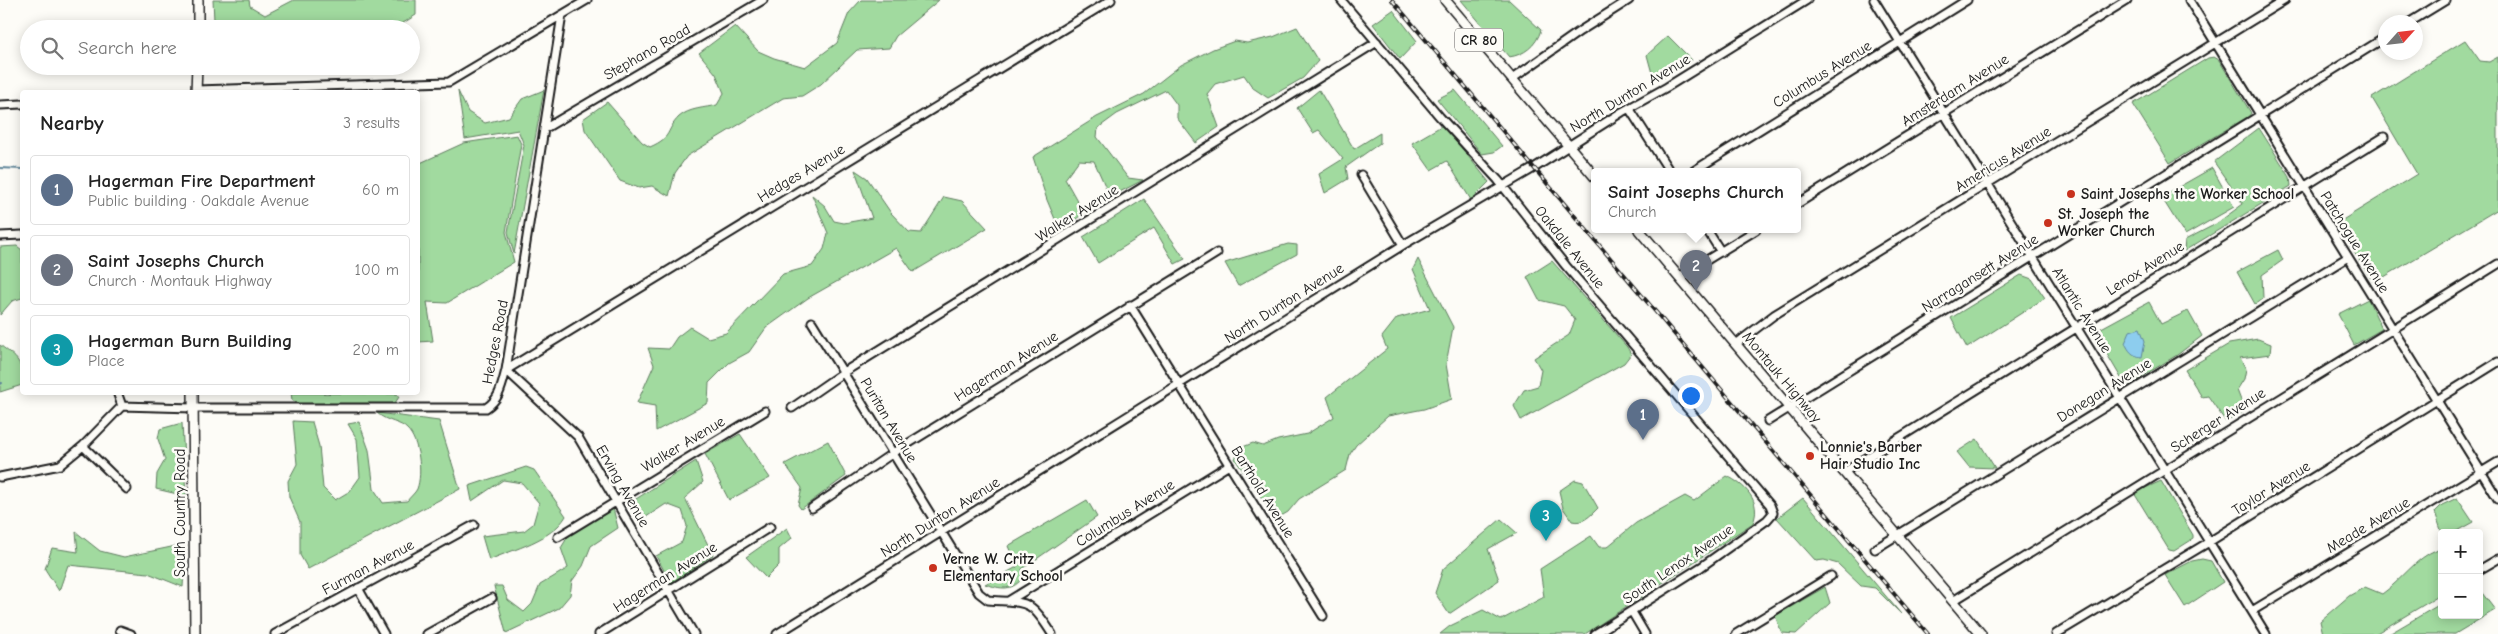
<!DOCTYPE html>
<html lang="en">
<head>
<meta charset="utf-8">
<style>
	:root { --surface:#fff; --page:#f6f6f6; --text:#222; --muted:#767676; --line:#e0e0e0; --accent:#c8321e }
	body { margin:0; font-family:"Comic Neue",sans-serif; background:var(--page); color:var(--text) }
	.controls { position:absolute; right:15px; bottom:15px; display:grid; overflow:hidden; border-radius:5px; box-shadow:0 2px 12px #0003 }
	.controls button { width:45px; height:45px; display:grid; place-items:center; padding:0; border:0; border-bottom:1px solid var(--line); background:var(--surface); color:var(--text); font:25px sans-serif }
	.compass { position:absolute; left:2378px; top:15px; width:45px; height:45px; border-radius:50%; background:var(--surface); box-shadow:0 2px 12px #0003; rotate:63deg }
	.you { position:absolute; left:1690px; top:395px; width:18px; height:18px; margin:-12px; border:4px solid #fff; border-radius:50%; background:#1a73e8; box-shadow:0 0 0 8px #1a73e833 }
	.badge { display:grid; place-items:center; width:32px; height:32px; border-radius:50%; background:var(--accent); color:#fff; font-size:16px; font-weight:700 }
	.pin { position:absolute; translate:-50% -41px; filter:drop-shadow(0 1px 2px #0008) }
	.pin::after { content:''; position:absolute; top:26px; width:18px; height:15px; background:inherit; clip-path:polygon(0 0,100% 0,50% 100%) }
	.popup { position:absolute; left:1591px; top:168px; width:210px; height:65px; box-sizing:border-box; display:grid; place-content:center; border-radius:5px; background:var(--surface); filter:drop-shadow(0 1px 4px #0005); font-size:16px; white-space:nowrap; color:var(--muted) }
	.popup b { font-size:19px; color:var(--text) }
	.popup::after { content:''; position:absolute; left:50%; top:100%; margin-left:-10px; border:10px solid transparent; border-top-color:var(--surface) }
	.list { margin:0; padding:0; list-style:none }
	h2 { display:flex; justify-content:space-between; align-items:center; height:65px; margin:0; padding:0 20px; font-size:21px }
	h2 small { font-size:16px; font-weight:400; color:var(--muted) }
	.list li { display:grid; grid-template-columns:32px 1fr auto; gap:15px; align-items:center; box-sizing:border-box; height:70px; margin:0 10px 10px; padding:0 10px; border:1px solid var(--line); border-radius:5px }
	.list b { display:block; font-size:19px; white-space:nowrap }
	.list p { margin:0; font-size:16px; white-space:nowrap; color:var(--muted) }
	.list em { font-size:16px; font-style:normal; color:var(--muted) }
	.icon { flex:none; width:28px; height:28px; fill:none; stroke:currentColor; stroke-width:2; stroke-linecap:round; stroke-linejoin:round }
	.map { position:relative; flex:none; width:2498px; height:634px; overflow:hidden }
	.search { position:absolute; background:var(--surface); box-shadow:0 2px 12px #0003; left:20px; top:20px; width:400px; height:55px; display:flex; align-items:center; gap:12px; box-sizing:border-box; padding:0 18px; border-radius:28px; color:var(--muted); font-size:19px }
	.panel { position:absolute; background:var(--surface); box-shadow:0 2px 12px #0003; left:20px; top:90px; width:400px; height:305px; border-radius:5px }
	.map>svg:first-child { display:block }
	.green { fill:#a1da9f; stroke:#5e7b5e }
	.water { fill:#8dcdee; stroke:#60869a }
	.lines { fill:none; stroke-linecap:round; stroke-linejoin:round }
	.stream { stroke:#60869a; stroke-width:2 }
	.minor-casing { stroke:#1c1c1c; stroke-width:11 }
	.major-casing { stroke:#1c1c1c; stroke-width:12 }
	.minor { stroke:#fdfcf7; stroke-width:7 }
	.major { stroke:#fdfcf7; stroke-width:9 }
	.rail-casing { stroke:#1c1c1c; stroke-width:4 }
	.rail { stroke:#fdfcf7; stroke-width:2; stroke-dasharray:5.5; stroke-linecap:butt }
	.poi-dot { fill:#c8321e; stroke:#fdfcf7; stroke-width:2 }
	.labels { text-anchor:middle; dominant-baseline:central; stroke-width:5; stroke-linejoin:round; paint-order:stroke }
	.shield { fill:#fdfcf7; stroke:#605f5e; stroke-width:1 }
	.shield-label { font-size:14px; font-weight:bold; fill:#1c1c1c }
	.street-label { font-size:15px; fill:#1c1c1c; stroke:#fdfcf7 }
	.poi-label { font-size:15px; font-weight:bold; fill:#1c1c1c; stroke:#fdfcf7; text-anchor:start }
</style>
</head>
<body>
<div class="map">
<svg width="2498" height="634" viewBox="0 0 2498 634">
	<rect width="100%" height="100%" fill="#fdfcf7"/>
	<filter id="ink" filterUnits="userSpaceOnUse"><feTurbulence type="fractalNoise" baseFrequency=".02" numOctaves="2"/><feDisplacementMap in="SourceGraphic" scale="10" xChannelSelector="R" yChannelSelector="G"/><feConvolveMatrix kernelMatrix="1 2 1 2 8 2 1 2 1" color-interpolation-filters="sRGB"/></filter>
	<g filter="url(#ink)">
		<path class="green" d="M 213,0 L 249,0 L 250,6 L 265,15 L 294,0 L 416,0 L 416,15 L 400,25 L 226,27 L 214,20 Z
			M 861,0 L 939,0 L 896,36 L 889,48 L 857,50 L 821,84 L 802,96 L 783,98 L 687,156 L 675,173 L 669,196 L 652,186 L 639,188 L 620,181 L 585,130 L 583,119 L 607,102 L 642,142 L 650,147 C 673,137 665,131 679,117 C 689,108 705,108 717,105 L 724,93 L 716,74 L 699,53 L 735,26 L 758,51 L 774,58 L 805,67 L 837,43 L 849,13 Z
			M 1461,0 L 1509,0 L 1541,30 C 1536,46 1524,55 1509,57 Z
			M 1393,10 L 1417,41 L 1400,59 L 1373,24 Z
			M 1297,27 L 1318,61 L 1303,78 L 1268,98 L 1253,88 L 1244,75 L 1215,84 L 1207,94 L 1219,127 L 1196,143 L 1177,118 L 1177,105 L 1166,90 L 1117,114 L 1098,128 L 1097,137 L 1128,178 L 1143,180 L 1110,197 L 1094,161 L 1079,160 L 1065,179 L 1084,213 L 1060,231 L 1047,200 L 1033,157 L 1097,117 L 1144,94 L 1181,65 L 1213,49 L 1235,41 L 1247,43 L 1273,37 Z
			M 1668,36 L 1692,60 L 1665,77 L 1653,77 L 1647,55 Z
			M 2465,40 L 2480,61 L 2489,62 L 2498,57 L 2498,209 L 2374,283 L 2336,224 L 2417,174 L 2372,98 Z
			M 2214,57 L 2219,60 L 2251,113 L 2249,116 L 2170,163 L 2133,104 L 2208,58 Z
			M 544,90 L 514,254 L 508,232 L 524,145 L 518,130 L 465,139 L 458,91 L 468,112 L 485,123 L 509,117 L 522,99 Z
			M 1319,90 L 1354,149 L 1380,133 L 1380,143 L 1346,167 L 1348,179 L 1325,193 L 1319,174 L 1343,159 L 1319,130 L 1313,133 L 1297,108 Z
			M 1455,90 L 1502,146 L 1494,152 L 1482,154 L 1437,99 Z
			M 1443,125 L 1489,182 L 1471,200 L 1447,161 L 1431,170 L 1412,143 Z
			M 2259,128 L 2290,177 L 2291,186 L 2184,251 L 2185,240 L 2216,224 L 2243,204 L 2214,162 Z
			M 517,135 L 521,144 L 506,232 L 514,262 L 447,303 L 427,302 L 433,341 L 418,342 L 418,164 L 464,143 Z
			M 2212,168 L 2234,207 L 2185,235 L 2165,203 L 2163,196 Z
			M 855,170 L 867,178 L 891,213 L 909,232 L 921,233 L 944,197 L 962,201 L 987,228 L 913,272 L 896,248 L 808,298 L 766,328 L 749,352 L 729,363 L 709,383 L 708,403 L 656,431 L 655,406 L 637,403 L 654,365 L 648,348 L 669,349 L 677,337 L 690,327 L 708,338 L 726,333 L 783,274 L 812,266 L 824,249 L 828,233 L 812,195 L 825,206 L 834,221 L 844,223 L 872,218 Z
			M 1144,199 L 1185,259 L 1175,264 L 1154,228 L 1098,263 L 1083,237 Z
			M 1288,244 L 1297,245 L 1297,254 L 1238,286 L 1225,263 Z
			M 17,246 L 22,250 L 22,298 L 12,301 L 0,315 L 0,247 Z
			M 2278,250 L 2283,260 L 2262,275 L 2263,298 L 2255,304 L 2237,272 Z
			M 1418,259 L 1453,327 L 1446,364 L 1452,399 L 1424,409 L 1388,416 L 1356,445 L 1350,454 L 1346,470 L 1299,499 L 1288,512 L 1276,519 L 1235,459 L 1240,448 L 1253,443 L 1263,446 L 1278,440 L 1307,434 L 1334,417 L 1327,397 L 1387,349 L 1382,337 L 1397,318 L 1430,309 L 1413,269 Z
			M 1552,261 L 1627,347 L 1631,354 L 1624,363 L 1521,420 L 1514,406 L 1524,390 L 1538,386 L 1541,370 L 1534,358 L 1569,335 L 1575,320 L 1564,306 L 1539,300 L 1527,277 Z
			M 2021,275 L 2032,279 L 2045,298 L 1967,348 L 1951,318 Z
			M 2368,299 L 2382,329 L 2354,345 L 2338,314 Z
			M 2149,302 L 2161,324 L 2188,311 L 2202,336 L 2177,355 L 2130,384 L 2124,383 L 2094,332 Z
			M 2258,339 L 2271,344 L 2270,354 L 2240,358 L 2246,369 L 2244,379 L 2237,390 L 2245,411 L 2226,422 L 2208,396 L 2202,397 L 2185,370 L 2229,344 Z
			M 0,345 C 18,359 23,361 22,385 L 0,392 Z
			M 291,393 L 397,394 L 399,397 L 395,403 L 383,405 L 298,404 L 292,400 Z
			M 377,413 L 439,421 L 460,489 L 308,569 L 300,555 L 300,522 L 289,497 L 288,481 L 297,464 L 293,421 L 312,422 L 319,446 L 323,488 L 335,500 L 350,491 L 360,477 L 357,439 L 348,424 L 359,422 L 369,450 L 374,489 L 383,503 L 407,501 C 410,497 415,493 417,489 C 423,473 419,440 407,429 C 401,422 387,422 377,413 Z
			M 182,423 L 186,496 L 156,489 L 157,474 L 165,460 L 158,439 L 160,429 Z
			M 740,434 L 770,478 L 729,500 L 705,454 Z
			M 1977,439 L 1995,468 L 1969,467 L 1957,452 Z
			M 828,441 L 846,476 L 801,509 L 798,505 L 802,488 L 785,464 Z
			M 696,461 L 703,482 L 685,498 L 713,555 L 671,583 L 656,556 L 682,542 L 687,526 L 682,510 L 666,504 L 640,521 L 628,504 Z
			M 526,467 L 534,470 L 566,516 C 552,540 514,549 489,560 L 482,536 L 524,531 L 533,524 L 539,503 L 522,483 L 503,480 L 472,501 L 469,486 Z
			M 1727,476 C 1745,485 1762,501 1753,523 L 1585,634 L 1440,634 L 1450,626 L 1483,610 L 1501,620 L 1544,597 L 1540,569 L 1591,536 L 1599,547 L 1607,547 L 1636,523 L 1685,496 L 1694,501 Z
			M 1575,480 L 1583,482 L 1598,508 C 1590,516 1583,524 1572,521 L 1563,508 L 1559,491 Z
			M 2161,481 L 2193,535 L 2193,539 L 2174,551 L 2169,550 L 2134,493 Z
			M 1803,498 L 1901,614 L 1875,588 L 1861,586 L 1838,564 L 1824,560 L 1816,561 L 1777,518 Z
			M 2457,498 L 2473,522 L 2453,533 L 2442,533 L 2435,512 L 2442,505 Z
			M 1087,500 L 1097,517 L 1022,569 L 1024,576 C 1013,592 1001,589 985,584 L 1017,567 L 1008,546 Z
			M 613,508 L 618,528 L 591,546 L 583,566 L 572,581 L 570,595 L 559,608 L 506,633 L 494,586 L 502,586 L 508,600 L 524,612 L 532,604 L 540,585 L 568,568 L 561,548 L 570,533 Z
			M 1501,519 L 1517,533 L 1488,549 L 1499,580 L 1449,614 L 1435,593 L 1443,569 Z
			M 787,528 L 792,538 L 779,549 L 779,565 L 766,578 L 746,557 Z
			M 76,532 L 100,551 L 124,557 L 176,546 L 185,554 L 183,587 L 148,573 L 68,565 L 59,591 L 45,569 L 52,548 L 78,552 Z
			M 2442,540 L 2442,594 L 2375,634 L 2323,634 L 2320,621 L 2349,596 L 2365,587 L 2382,594 C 2402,580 2415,558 2438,549 Z
			M 2202,559 L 2211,561 L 2223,582 L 2185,607 L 2165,575 L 2192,561 Z
			M 1825,587 L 1830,603 L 1796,634 L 1782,633 L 1775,616 Z
			M 2479,589 L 2495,610 L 2455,634 L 2389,634 L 2442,603 L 2442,615 L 2479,615 Z"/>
		<path class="water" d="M 2140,328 L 2145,341 L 2142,357 C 2132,356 2129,351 2125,343 L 2130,331 Z"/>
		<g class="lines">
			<path class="stream" d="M 0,168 L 22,169
				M 0,384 L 2,383"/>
			<defs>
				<path id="minor" d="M 1341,0 L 1440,117 L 1498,180 L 1566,266 L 1770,505 L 1773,513 L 1767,520 L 1701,567 L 1595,634
					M 1874,0 L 2266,634
					M 2189,0 L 2498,499
					M 2410,22 L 2446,0
					M 1512,79 L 1580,31 L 1629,0
					M 196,90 L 449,82 L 587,0
					M 0,105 L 22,104
					M 1629,108 L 1670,172
					M 544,129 L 763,0
					M 1692,172 L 1967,0
					M 1361,175 L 1403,245
					M 1797,204 L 2127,0
					M 1707,230 L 1721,252
					M 0,236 L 22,235
					M 1679,277 L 1756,230
					M 1130,305 L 1323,616
					M 812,322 L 979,593 L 988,600 C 1027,603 1030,598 1052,634
					M 1736,344 L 1774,315 L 2285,0
					M 506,370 L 1111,0
					M 506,370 L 578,437 L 694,634
					M 117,392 L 122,406
					M 792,408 L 844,372 L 1377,42
					M 1768,421 L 2386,37
					M 83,446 L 127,489
					M 1844,472 L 2384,137
					M 0,477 L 60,465 L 83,446 L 122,406 L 193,408 L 486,408 C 500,399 502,385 506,370 L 562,15
					M 812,508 L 893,453 L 1217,253
					M 558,537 L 765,411
					M 1875,549 L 2348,257
					M 2479,570 L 2498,559
					M 358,588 L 384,634
					M 1010,600 L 1229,465
					M 1953,601 L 2498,264
					M 2252,611 L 2498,462
					M 1632,612 L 1645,634
					M 120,630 L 131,634
					M 275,634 L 474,525
					M 427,634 L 492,598
					M 599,634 L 770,527
					M 777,634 L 1403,245 L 1534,168 L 1622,112 L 1667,87 L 1807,0
					M 1736,634 L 1831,576
					M 2056,634 L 2209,542 L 2498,362"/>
				<path id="major" d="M 1445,0 L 1595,177
					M 198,29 L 198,0
					M 196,92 L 197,66
					M 1639,230 L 1981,634
					M 193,392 L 195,634"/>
			</defs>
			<use href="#minor" class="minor-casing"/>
			<use href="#major" class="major-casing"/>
			<use href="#minor" class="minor"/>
			<use href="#major" class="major"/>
			<defs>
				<path id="rail" d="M 1392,0 L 1928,634"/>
			</defs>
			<use href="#rail" class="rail-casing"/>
			<use href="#rail" class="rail"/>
		</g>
	</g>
	<g class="poi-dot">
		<circle cx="2071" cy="194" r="5"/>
		<circle cx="2048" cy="223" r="5"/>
		<circle cx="1810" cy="456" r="5"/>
		<circle cx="933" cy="568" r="5"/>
	</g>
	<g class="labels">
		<rect class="shield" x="1455" y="28.5" width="48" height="23" rx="4"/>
		<g class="shield-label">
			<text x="1479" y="40">CR 80</text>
		</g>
		<g class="street-label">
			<text transform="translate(647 52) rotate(-30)">Stephano Road</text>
			<text transform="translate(1822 74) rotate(-32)">Columbus Avenue</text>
			<text transform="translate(1955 90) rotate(-32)">Amsterdam Avenue</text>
			<text transform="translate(1630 93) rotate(-31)">North Dunton Avenue</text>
			<text transform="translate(2003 159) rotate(-32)">Americus Avenue</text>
			<text transform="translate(801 173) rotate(-31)">Hedges Avenue</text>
			<text transform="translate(1077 213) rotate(-32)">Walker Avenue</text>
			<text transform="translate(2355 242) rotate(58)">Patchogue Avenue</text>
			<text transform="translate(1570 247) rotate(51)">Oakdale Avenue</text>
			<text transform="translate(2145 268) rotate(-32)">Lenox Avenue</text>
			<text transform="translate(1980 273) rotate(-32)">Narragansett Avenue</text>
			<text transform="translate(1284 303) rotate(-32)">North Dunton Avenue</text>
			<text transform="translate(2082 310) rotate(58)">Atlantic Avenue</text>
			<text transform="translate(495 342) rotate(-79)">Hedges Road</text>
			<text transform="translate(1006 366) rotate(-32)">Hagerman Avenue</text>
			<text transform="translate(1782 377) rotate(50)">Montauk Highway</text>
			<text transform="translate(2104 390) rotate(-32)">Donegan Avenue</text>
			<text transform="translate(889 420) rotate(59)">Puritan Avenue</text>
			<text transform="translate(2218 420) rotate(-32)">Scherger Avenue</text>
			<text transform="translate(683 444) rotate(-31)">Walker Avenue</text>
			<text transform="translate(623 486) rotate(60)">Erving Avenue</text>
			<text transform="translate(2271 488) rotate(-32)">Taylor Avenue</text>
			<text transform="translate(1263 492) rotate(58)">Barthold Avenue</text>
			<text transform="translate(180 513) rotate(-90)">South Country Road</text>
			<text transform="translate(1125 513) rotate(-32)">Columbus Avenue</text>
			<text transform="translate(940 517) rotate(-32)">North Dunton Avenue</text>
			<text transform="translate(2368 525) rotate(-31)">Meade Avenue</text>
			<text transform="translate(1678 564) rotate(-34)">South Lenox Avenue</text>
			<text transform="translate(368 567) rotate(-28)">Furman Avenue</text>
			<text transform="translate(665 577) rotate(-32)">Hagerman Avenue</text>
		</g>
		<g class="poi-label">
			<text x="2081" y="194">Saint Josephs the Worker School</text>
			<text x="2058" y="214">St. Joseph the<tspan x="2058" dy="17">Worker Church</tspan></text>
			<text x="1820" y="447">Lonnie's Barber<tspan x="1820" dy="17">Hair Studio Inc</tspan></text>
			<text x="943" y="559">Verne W. Critz<tspan x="943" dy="17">Elementary School</tspan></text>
		</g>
	</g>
</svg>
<div class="controls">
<button>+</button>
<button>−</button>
</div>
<svg class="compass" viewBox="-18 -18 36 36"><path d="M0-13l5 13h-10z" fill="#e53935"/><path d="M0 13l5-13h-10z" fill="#767676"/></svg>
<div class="you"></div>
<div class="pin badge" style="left:1643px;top:440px;background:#5c6f8a">1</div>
<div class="pin badge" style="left:1696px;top:291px;background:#6b7280">2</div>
<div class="popup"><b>Saint Josephs Church</b>Church</div>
<div class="pin badge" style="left:1546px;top:541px;background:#0f9aa8">3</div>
<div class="search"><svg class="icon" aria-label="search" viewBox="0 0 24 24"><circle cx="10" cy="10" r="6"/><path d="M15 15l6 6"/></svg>Search here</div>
<section class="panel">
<h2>Nearby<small>3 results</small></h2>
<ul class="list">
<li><span class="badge" style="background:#5c6f8a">1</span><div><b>Hagerman Fire Department</b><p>Public building · Oakdale Avenue</p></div><em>60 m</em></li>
<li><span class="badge" style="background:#6b7280">2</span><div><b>Saint Josephs Church</b><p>Church · Montauk Highway</p></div><em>100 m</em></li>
<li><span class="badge" style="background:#0f9aa8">3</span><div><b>Hagerman Burn Building</b><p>Place</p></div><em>200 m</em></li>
</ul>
</section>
</div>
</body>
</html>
